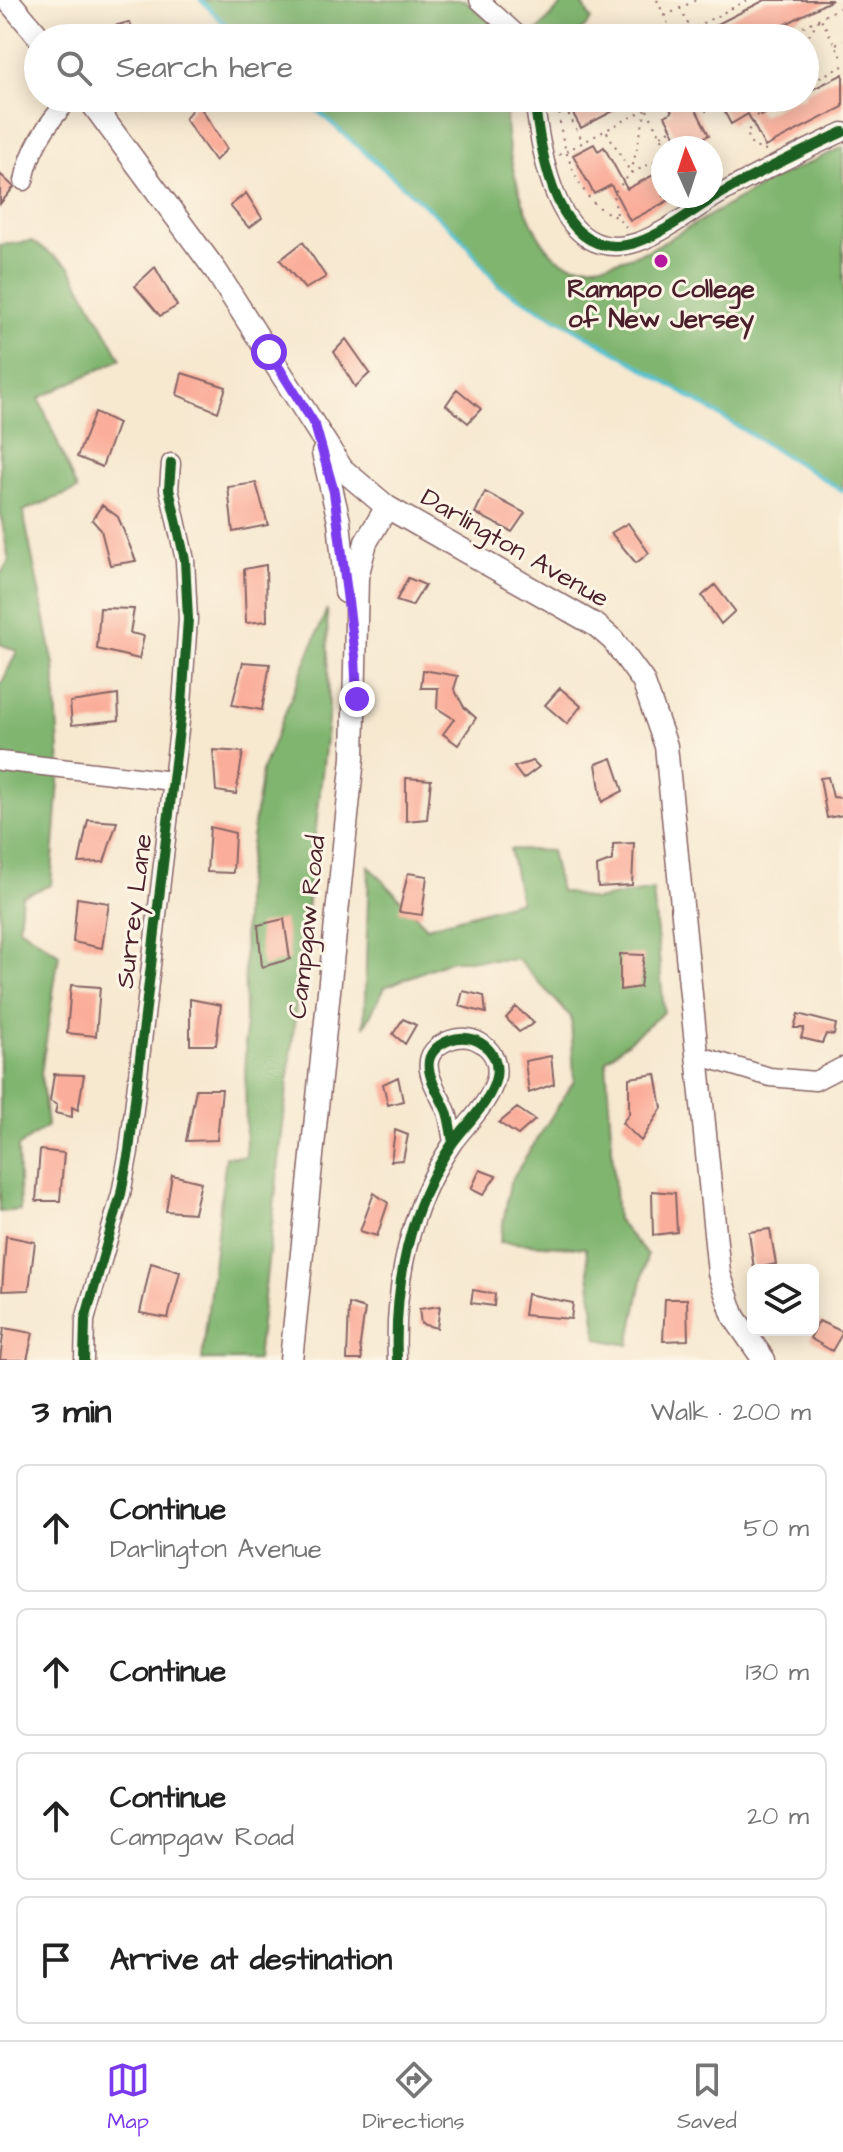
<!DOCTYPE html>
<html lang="en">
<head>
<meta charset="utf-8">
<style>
	:root { --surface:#fff; --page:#f6f6f6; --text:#222; --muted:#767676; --line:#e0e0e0; --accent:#7c3aed }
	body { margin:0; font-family:"Architects Daughter",sans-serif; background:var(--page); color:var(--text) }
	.controls { position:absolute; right:24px; bottom:24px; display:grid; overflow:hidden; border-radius:12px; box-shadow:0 4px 20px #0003 }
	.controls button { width:72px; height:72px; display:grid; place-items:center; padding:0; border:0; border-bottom:2px solid var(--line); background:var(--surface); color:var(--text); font:40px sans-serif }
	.compass { position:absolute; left:651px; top:136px; width:72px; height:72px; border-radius:50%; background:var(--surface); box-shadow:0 4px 20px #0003; rotate:357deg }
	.stop { position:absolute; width:24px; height:24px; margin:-18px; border:6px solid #7c3aed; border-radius:50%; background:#fff }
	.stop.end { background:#7c3aed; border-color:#fff; box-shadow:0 2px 8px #0008 }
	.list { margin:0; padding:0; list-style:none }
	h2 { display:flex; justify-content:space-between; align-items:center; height:104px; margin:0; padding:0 32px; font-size:34px }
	h2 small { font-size:26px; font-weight:400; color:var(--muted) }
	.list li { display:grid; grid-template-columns:52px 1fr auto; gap:24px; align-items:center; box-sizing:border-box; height:128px; margin:0 16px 16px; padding:0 16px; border:2px solid var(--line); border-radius:12px }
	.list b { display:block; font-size:30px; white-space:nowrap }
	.list p { margin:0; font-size:26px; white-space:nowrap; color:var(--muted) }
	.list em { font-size:26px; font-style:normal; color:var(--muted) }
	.icon { flex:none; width:44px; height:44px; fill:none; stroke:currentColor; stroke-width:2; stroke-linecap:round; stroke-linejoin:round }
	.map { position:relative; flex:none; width:843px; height:1360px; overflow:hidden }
	.search { position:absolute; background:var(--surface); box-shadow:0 4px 20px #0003; left:24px; right:24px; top:24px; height:88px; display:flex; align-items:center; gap:20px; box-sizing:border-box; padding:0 28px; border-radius:44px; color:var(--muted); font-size:30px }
	.sheet { height:680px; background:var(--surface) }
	nav { display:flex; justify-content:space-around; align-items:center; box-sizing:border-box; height:112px; border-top:2px solid var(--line); background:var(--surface); font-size:22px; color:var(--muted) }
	nav a { display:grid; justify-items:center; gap:4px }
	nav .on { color:var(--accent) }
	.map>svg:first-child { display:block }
	.forest { fill:#80b570; stroke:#656a4e; stroke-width:2 }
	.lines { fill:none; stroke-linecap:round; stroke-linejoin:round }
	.stream { stroke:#58c2d2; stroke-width:4 }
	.building { fill:#faad9a }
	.minor-casing { stroke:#876565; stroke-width:21 }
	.major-casing { stroke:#876565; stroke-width:25 }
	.path { stroke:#876565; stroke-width:2; stroke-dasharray:2 6; stroke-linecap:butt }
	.minor { stroke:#fff; stroke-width:18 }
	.major { stroke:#fff; stroke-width:22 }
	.cycleway-casing { stroke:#fcf5e5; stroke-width:15 }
	.cycleway { stroke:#1b5e20; stroke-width:10 }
	.route { stroke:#7c3aed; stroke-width:10 }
	.poi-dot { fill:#b5179e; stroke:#fcf5e5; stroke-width:3 }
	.labels { text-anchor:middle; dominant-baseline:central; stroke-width:6; stroke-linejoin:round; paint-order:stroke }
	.poi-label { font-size:26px; font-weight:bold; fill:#4a1f2b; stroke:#fcf5e5 }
	.street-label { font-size:26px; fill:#4a1f2b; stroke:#fcf5e5 }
</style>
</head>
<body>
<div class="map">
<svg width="843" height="1360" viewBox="0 0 843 1360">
	<rect width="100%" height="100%" fill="#fcf5e5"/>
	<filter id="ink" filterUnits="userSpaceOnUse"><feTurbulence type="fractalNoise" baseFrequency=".0125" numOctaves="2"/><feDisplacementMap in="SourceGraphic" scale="16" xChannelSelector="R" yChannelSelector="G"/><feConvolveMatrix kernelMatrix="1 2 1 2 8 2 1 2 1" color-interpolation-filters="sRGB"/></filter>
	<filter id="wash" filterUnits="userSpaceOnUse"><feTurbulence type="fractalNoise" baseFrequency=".006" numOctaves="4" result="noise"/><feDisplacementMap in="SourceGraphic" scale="32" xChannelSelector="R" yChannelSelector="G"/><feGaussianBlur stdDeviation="1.8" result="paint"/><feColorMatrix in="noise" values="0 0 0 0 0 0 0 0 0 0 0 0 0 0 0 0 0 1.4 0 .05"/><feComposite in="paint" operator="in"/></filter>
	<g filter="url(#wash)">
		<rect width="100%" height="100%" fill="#f7e8d0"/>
		<path class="forest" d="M 201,0 L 465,0 L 508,38 L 239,38 Z
			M 566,0 L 581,0 L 591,20 C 578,41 553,38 531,38 Z
			M 303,98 L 509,98 C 497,133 527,246 564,262 C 589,272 626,259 649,250 L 772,180 L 843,147 L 843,491 L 618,353 L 499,286 L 460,236 Z
			M 32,241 L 70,267 L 121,359 L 39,398 L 77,490 L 23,511 L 54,665 L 60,769 L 51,885 L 22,896 L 19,927 L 59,954 L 41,1073 L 47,1126 L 18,1147 L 20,1210 L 0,1212 L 0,687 L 17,651 L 0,644 L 0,575 L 9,561 L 0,511 L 0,245 Z
			M 327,609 L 329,711 L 257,1360 L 202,1360 L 226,1156 L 246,1157 L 244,893 L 262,770 Z
			M 510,849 L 551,851 L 560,891 L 594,900 L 653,890 L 664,1012 L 606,1060 L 617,1220 L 647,1255 L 629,1345 L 597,1339 L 586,1248 L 500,1242 L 510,1182 L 574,1081 L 571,1017 L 518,960 L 452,960 L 385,987 L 364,1027 L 369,866 L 427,927 L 520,901 Z"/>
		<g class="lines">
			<path class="stream" d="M 201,0 L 239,38
				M 303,98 L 460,236 L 499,286 L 618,353 L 843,491"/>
		</g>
		<g id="blocks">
			<path class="building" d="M 765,0 L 832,0 L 759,38 L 708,38 L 704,31 Z
				M 129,22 L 138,38 L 122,38 L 114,26 Z
				M 843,74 L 843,107 L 765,147 L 748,114 L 731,124 L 717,98 L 751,98 L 761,116 L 796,98 L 805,98 L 805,93 Z
				M 571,98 L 638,98 L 581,128 L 566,101 Z
				M 684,98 L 690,98 L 709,135 L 689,145 L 686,139 L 679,143 L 665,116 L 672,112 L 669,106 Z
				M 197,102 L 227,149 L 215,161 L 185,119 Z
				M 594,144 L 598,151 L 604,147 L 627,189 L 663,170 L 663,196 L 677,196 L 630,221 L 611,185 L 594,194 L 573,155 Z
				M 0,174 L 14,187 L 0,204 Z
				M 246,193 L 262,218 L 249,228 L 230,206 Z
				M 303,242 L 326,277 L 305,289 L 280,260 Z
				M 155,267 L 177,306 L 160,316 L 135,286 Z
				M 346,339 L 370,373 L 355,387 L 334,352 Z
				M 182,373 L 226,387 L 218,412 L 177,395 Z
				M 457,389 L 481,409 L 468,423 L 446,405 Z
				M 95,412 L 118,423 L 102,467 L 77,457 Z
				M 256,483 L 268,525 L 233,532 L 228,487 Z
				M 485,492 L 525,513 L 512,532 L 475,513 Z
				M 102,505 L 118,517 L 136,561 L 110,565 L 101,530 L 92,520 Z
				M 628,523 L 649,553 L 636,563 L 611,533 Z
				M 266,565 L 267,621 L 246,623 L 244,569 Z
				M 408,578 L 425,585 L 412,606 L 396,601 Z
				M 715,585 L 735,611 L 721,624 L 702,596 Z
				M 100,608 L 134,609 L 130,633 L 144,636 L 139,659 L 97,649 Z
				M 243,662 L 270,664 L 262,710 L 232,705 Z
				M 423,670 L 458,676 L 454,689 L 464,707 L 476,718 L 458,745 L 443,734 L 454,719 L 437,708 L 438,688 L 421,688 Z
				M 560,688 L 581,706 L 567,724 L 545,705 Z
				M 118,695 L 119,720 L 72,725 L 70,702 Z
				M 213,750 L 243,752 L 236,794 L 216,791 Z
				M 612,758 L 623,791 L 602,802 L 596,764 Z
				M 533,761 L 539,767 L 523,779 L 514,767 Z
				M 828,777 L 833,797 L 843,798 L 843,815 L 827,818 L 820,778 Z
				M 406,778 L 431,780 L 427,819 L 406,821 Z
				M 88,820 L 117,822 L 104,862 L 79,863 Z
				M 210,827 L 235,833 L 233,873 L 207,872 Z
				M 634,843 L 632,885 L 598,887 L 597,866 L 613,860 L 613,844 Z
				M 408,873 L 427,876 L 422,915 L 399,912 Z
				M 77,898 L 109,903 L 102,948 L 73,942 Z
				M 284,919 L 290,959 L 262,967 L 258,925 Z
				M 620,954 L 644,955 L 640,987 L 620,990 Z
				M 71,985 L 100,987 L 96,1036 L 67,1033 Z
				M 463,991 L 484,996 L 486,1013 L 459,1006 Z
				M 190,999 L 221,1005 L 216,1045 L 190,1045 Z
				M 516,1007 L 534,1023 L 519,1032 L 506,1018 Z
				M 798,1014 L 836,1024 L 834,1035 L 826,1034 L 822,1043 L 801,1038 L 804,1028 L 794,1028 Z
				M 403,1019 L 416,1025 L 405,1044 L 393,1034 Z
				M 551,1056 L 554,1084 L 529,1093 L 525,1061 Z
				M 54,1074 L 84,1075 L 78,1110 L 72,1107 L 72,1117 L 55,1113 L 57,1105 L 50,1101 Z
				M 656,1074 L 662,1108 L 641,1141 L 622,1123 L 629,1114 L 629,1078 Z
				M 398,1077 L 403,1101 L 388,1105 L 383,1084 Z
				M 196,1089 L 222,1089 L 217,1140 L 186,1141 Z
				M 517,1108 L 535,1120 L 518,1135 L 499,1123 Z
				M 395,1130 L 408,1135 L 403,1160 L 391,1161 Z
				M 40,1150 L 64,1153 L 60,1201 L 36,1201 Z
				M 480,1170 L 496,1176 L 483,1195 L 471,1189 Z
				M 172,1175 L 201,1182 L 194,1213 L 166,1211 Z
				M 652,1191 L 675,1193 L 677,1232 L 653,1235 Z
				M 374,1193 L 388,1203 L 377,1236 L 360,1231 Z
				M 770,1229 L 776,1264 L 754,1269 L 749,1232 Z
				M 6,1236 L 35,1242 L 29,1290 L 2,1291 Z
				M 151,1263 L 180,1272 L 168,1318 L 140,1313 Z
				M 473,1290 L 495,1294 L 494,1306 L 471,1303 Z
				M 527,1294 L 573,1303 L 571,1319 L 524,1315 Z
				M 665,1299 L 687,1299 L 688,1340 L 663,1341 Z
				M 349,1304 L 365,1309 L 360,1344 L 362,1360 L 347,1360 Z
				M 440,1306 L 437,1328 L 421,1324 L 419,1309 Z
				M 819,1321 L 843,1332 L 832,1351 L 810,1338 Z
				M 4,1328 L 33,1333 L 27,1360 L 0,1360 Z"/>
		</g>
	</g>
	<g filter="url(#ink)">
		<use href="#blocks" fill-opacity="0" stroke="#876565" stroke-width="2"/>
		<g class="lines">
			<defs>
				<path id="minor" d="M 479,0 L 521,38
					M 534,98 C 541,154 557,269 638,242 C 666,232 692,211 717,196 C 758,172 801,152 843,132
					M 24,181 C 30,148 47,122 71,98
					M 0,761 L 172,781
					M 697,1055 L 770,1077 L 815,1081 L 842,1067
					M 84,1360 L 85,1320 L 121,1194 L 129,1151 L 182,704 L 188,619 L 185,560 L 169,489 L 171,463
					M 397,1360 C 394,1285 409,1207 452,1144 C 466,1124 491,1102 496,1077 C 501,1050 474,1031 450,1040 C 409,1056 438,1089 447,1112 C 450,1122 451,1132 453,1142"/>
				<path id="major" d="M 8,0 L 40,38
					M 88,98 L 216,271 L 342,469 L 387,507 L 597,626 L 613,640 L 643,681 L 666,746 L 719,1273 L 734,1317 L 764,1360
					M 323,453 L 339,521 L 346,592
					M 291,1360 L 353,758 L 357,577 L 366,542 L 387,507"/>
			</defs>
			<use href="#minor" class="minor-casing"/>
			<use href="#major" class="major-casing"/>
			<path class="path" d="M 657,0 L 674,37
				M 680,8 L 691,30 L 702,38
				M 665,16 L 696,0
				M 674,38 L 748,0
				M 782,38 L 843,6
				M 805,42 L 820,17 L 843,59
				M 836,44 L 843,40
				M 805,84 L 843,66
				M 561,98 C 554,127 572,178 591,200 C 601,212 616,214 626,227
				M 703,98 L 708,108
				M 764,98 L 766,103 L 770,98
				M 561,100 L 582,140
				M 647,110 L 667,148
				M 698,115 L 720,104
				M 607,132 L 631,173 L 663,158
				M 661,135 L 672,129
				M 766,151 L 752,146 L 747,133 L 761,108 L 777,98
				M 559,155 L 667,98
				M 617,214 L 613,194 L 631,173 L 646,110"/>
			<use href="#minor" class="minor"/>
			<use href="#major" class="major"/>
			<defs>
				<path id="cycleway" d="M 534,98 C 541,154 557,269 638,242 C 666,232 692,211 717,196 C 758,172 801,152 843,132
					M 84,1360 L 85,1320 L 121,1194 L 129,1151 L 182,704 L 188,619 L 185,560 L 169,489 L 171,463
					M 397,1360 C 394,1285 409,1207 452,1144 C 466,1124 491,1102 496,1077 C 501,1050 474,1031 450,1040 C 409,1056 438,1089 447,1112 C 450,1122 451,1132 453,1142"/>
			</defs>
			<use href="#cycleway" class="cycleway-casing"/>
			<use href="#cycleway" class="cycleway"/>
		</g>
	</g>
	<g class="lines" filter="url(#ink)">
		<path class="route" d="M 269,352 L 315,425 L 334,492 L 355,656 L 357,699"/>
	</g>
	<circle class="poi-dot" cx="661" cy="261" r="8"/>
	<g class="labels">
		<g class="poi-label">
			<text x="661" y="289">Ramapo College<tspan x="661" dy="30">of New Jersey</tspan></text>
		</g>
		<g class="street-label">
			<text transform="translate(515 548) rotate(30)">Darlington Avenue</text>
			<text transform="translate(134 911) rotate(-83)">Surrey Lane</text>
			<text transform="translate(307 927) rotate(-84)">Campgaw Road</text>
		</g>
	</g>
</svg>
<div class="controls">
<button><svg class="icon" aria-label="layers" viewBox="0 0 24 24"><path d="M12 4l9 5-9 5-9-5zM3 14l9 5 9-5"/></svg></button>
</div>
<svg class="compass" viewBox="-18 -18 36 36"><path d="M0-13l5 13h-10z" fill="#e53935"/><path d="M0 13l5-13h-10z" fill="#767676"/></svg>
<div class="stop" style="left:269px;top:352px"></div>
<div class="stop end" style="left:357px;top:699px"></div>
<div class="search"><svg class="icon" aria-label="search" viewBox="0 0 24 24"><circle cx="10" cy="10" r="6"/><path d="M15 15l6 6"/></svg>Search here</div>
</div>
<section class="sheet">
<h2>3 min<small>Walk · 200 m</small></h2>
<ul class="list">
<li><svg class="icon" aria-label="ahead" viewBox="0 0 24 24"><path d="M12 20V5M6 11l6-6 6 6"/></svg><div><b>Continue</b><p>Darlington Avenue</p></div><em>50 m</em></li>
<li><svg class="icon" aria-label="ahead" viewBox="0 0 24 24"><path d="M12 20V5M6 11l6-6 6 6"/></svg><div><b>Continue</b></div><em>130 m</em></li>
<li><svg class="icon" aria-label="ahead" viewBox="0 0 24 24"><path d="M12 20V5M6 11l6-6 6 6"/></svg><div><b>Continue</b><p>Campgaw Road</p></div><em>20 m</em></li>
<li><svg class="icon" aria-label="arrive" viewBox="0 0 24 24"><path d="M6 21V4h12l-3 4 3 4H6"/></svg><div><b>Arrive at destination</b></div></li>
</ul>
</section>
<nav>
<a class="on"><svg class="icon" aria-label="map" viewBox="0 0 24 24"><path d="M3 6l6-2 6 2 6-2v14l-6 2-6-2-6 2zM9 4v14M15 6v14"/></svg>Map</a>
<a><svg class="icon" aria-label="directions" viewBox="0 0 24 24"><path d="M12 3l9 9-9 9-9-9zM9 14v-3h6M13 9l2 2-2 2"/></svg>Directions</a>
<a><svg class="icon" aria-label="saved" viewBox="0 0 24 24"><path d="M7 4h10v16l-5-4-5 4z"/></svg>Saved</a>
</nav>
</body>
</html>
